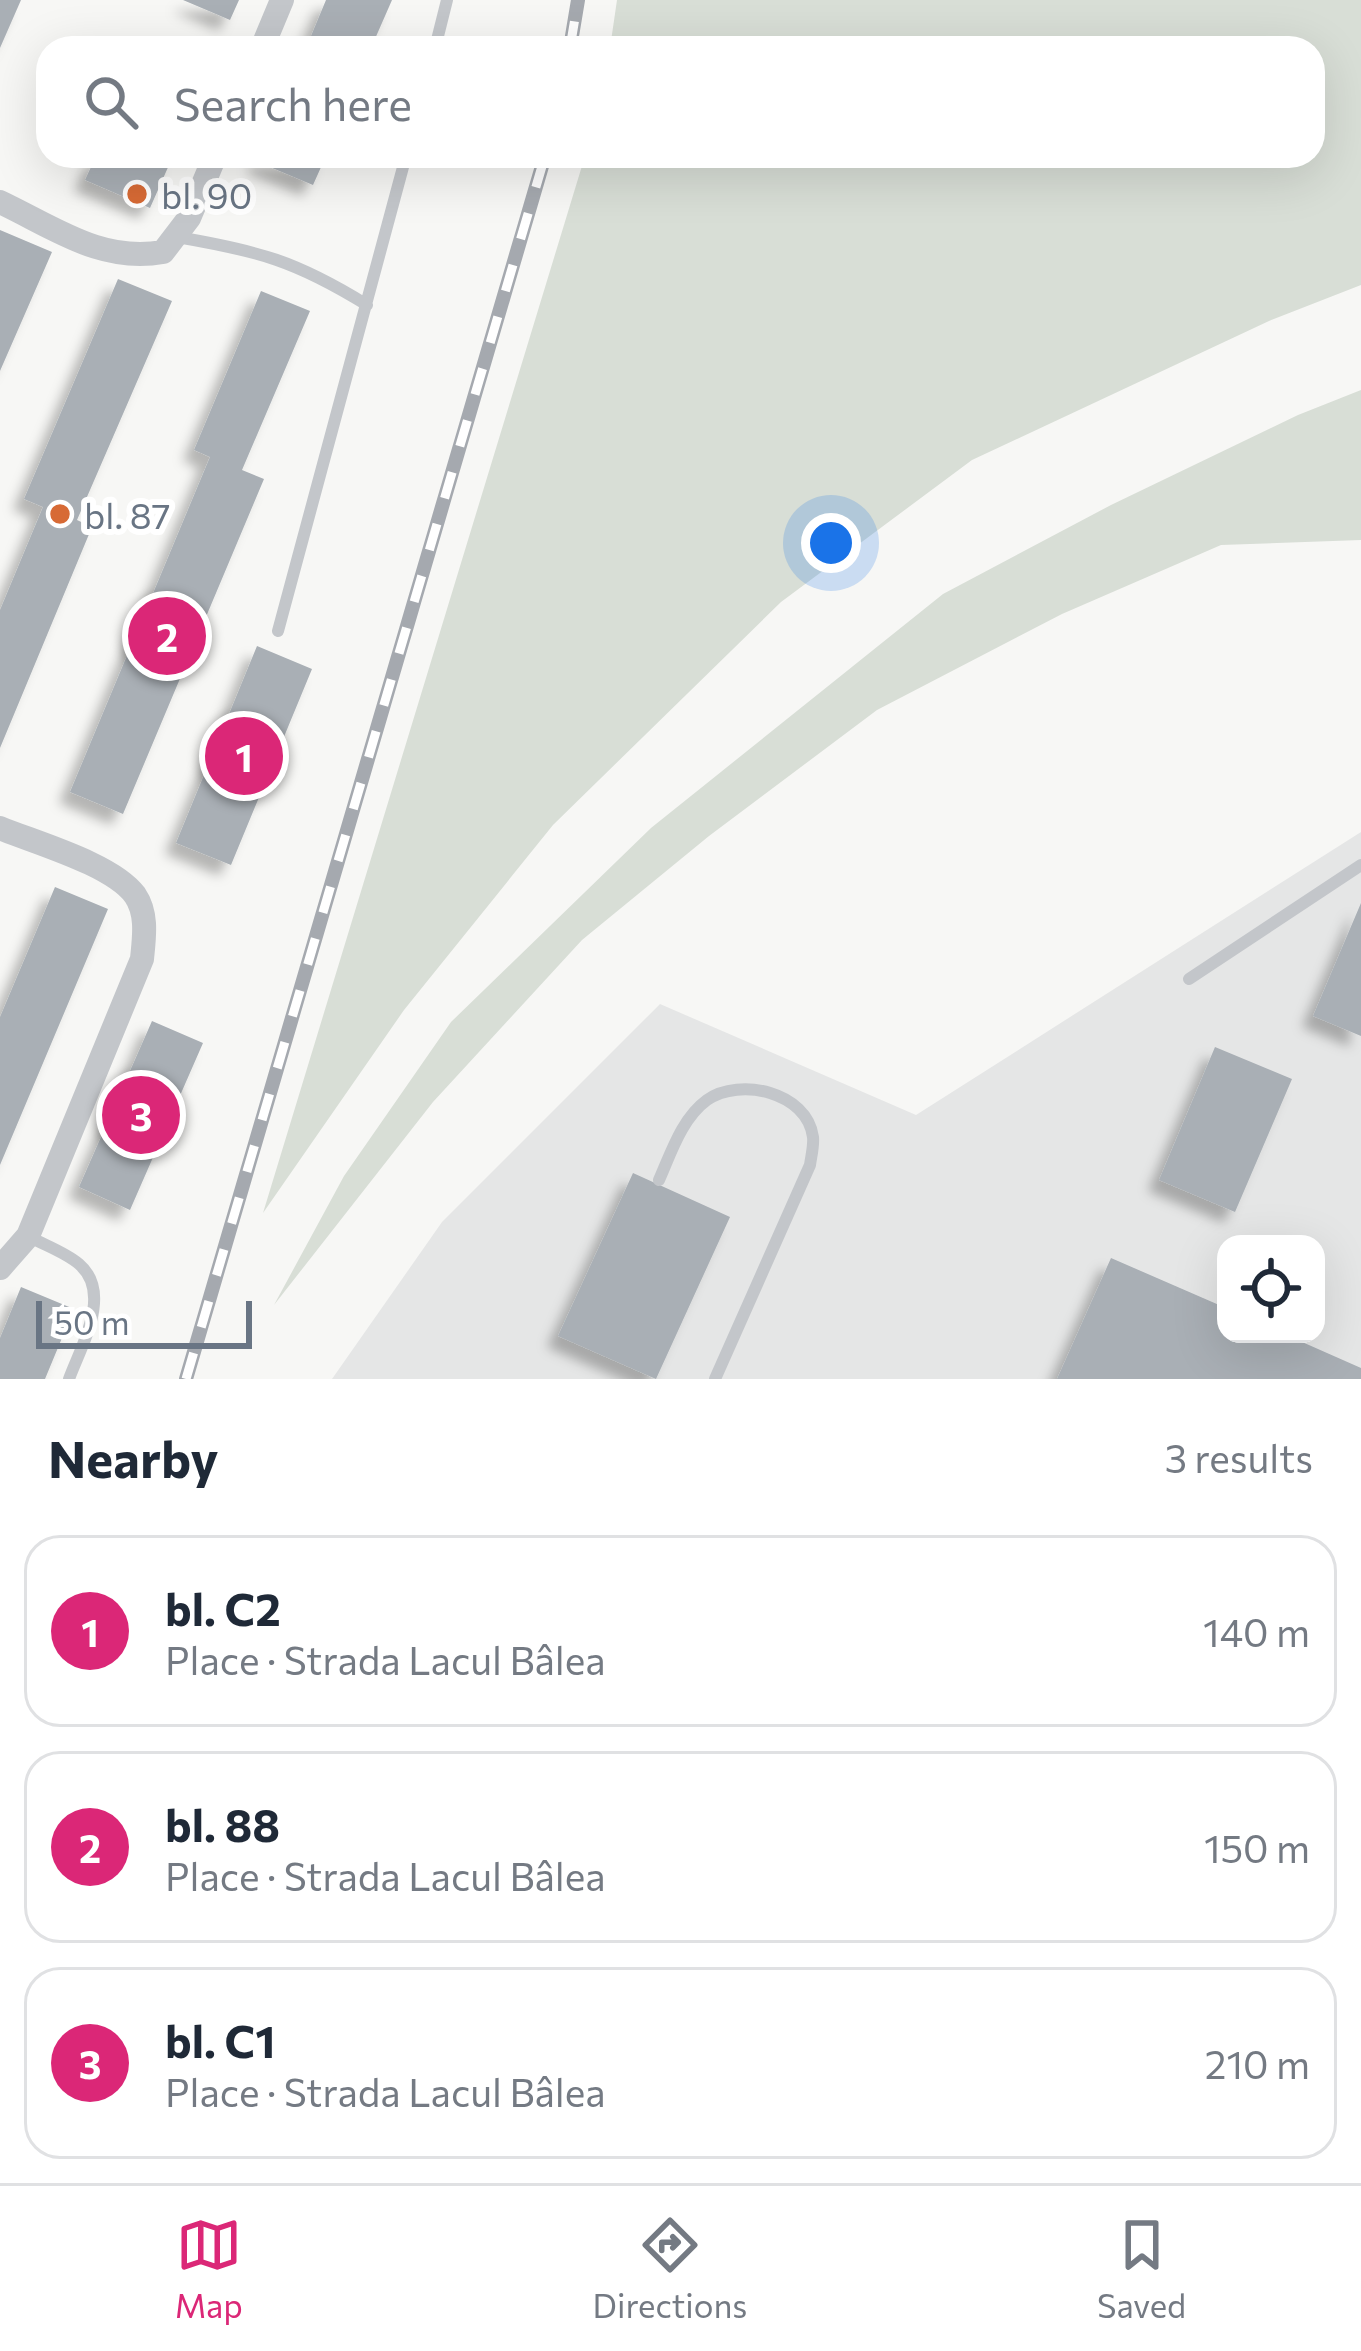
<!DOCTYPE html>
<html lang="en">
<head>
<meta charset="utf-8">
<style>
	:root { --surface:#fff; --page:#f2f2f3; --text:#1f2937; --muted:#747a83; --line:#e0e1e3; --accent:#db2777 }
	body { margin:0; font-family:Commissioner,sans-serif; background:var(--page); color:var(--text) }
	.controls { position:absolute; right:36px; bottom:36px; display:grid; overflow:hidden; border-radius:24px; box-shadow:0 12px 48px #0002 }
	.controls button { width:108px; height:108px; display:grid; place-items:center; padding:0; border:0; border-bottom:3px solid var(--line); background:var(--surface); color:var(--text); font:60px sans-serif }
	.scale { position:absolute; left:36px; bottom:30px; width:216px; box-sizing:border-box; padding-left:12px; border:6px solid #697584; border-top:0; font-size:33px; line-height:42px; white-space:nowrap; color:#697584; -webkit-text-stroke:9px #fff; paint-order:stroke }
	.you { position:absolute; left:831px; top:543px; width:42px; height:42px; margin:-30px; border:9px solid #fff; border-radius:50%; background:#1a73e8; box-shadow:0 0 0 18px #1a73e833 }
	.badge { display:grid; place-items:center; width:78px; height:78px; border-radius:50%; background:var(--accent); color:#fff; font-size:39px; font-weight:700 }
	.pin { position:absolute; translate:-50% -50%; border:6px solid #fff; box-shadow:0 3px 12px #0006 }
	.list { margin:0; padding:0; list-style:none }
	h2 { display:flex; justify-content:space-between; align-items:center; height:156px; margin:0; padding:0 48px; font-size:51px }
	h2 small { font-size:39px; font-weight:400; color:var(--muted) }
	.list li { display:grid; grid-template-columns:78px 1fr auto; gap:36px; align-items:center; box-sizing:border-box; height:192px; margin:0 24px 24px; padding:0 24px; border:3px solid var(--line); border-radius:36px }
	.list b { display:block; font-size:45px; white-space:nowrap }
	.list p { margin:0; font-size:39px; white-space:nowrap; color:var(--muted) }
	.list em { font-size:39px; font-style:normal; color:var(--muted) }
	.icon { flex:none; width:66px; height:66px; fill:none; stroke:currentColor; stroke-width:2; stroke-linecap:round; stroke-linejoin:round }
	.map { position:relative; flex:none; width:1361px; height:1379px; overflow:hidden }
	.search { position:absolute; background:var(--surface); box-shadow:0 12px 48px #0002; left:36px; right:36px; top:36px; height:132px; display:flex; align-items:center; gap:30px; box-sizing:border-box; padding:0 42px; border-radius:36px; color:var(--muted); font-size:45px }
	.sheet { height:804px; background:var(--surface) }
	nav { display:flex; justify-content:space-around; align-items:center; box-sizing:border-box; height:168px; border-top:3px solid var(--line); background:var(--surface); font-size:33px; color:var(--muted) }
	nav a { display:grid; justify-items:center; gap:6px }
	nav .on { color:var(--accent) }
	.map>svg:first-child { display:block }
	.built { fill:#e5e6e6; fill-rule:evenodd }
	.green { fill:#d8ded6 }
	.building { fill:#a9afb5; filter:url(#shadow) }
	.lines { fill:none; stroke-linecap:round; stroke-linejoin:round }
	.lane { stroke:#c3c6ca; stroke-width:12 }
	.street { stroke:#c3c6ca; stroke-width:24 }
	.rail-casing { stroke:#a5a9af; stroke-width:14 }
	.rail { stroke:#fff; stroke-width:9; stroke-dasharray:27; stroke-linecap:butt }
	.poi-dot { fill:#d76a35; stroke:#fff; stroke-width:4.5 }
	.labels { text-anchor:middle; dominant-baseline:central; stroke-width:12; stroke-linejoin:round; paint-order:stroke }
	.poi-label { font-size:36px; fill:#697584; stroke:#fff; text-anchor:start }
</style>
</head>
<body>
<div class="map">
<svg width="1361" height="1379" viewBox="0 0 1361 1379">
	<defs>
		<filter id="shadow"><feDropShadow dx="-11" dy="11" stdDeviation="6" flood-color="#0004"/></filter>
	</defs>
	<rect width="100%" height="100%" fill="#f7f7f5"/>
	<path class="built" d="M 1361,832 L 1361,1379 L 332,1379 L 442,1222 L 660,1004 L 916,1115 ZM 1226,1244 L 1316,1244 L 1316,1334 L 1226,1334 Z"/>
	<path class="green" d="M 617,0 L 1361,0 L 1361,285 L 1269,321 L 972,460 L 781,602 L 553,825 L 404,1010 L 263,1213 L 585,156 L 1313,156 L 1313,48 L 610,48 Z
		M 1361,390 L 1361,540 L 1221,545 L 1062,614 L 877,710 L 709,836 L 582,940 L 433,1102 L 274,1305 L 344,1176 L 451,1022 L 651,828 L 943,594 L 1111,505 L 1298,415 Z"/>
	<path class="building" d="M 0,0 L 21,0 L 0,48 Z
		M 183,0 L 239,0 L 230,20 Z
		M 326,0 L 392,0 L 371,48 L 306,48 Z
		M 96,156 L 173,156 L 150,208 L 85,180 Z
		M 260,156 L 326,156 L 313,185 L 258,162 Z
		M 0,230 L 52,252 L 0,371 Z
		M 118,279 L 172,301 L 77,520 L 92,527 L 0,748 L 0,610 L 43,507 L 24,499 Z
		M 261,291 L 310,311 L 242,470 L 264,479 L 123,814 L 70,792 L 210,457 L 194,450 Z
		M 257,646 L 312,669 L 231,865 L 176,843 Z
		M 55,887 L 108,909 L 0,1165 L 0,1017 Z
		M 1361,903 L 1361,1036 L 1313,1016 Z
		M 152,1021 L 203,1043 L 130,1210 L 79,1187 Z
		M 1215,1047 L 1292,1079 L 1235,1212 L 1159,1180 Z
		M 633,1173 L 730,1217 L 656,1379 L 558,1336 Z
		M 1111,1258 L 1226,1308 L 1226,1334 L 1284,1334 L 1361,1368 L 1361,1379 L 1057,1379 Z
		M 21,1287 L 74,1309 L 45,1379 L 0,1379 L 0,1338 Z"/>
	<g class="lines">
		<path class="lane" d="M 435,48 L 447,0
			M 177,237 C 259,251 296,261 367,305
			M 278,631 L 406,156
			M 1189,979 L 1361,865
			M 659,1180 C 671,1153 682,1118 707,1100 C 740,1077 807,1092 813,1137 C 814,1146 811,1157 810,1165 L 715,1379
			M 28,1236 C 44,1245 65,1252 79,1264 C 113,1293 81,1346 69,1379"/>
		<path class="street" d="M 262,48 L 282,0
			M 0,202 C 55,228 101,263 163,252 L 189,218 L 215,156
			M 0,828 C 36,843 112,864 135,895 C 148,914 144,938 142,959 L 28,1236 L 0,1268"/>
		<defs>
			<path id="rail" d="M 570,48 L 578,0
				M 186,1379 L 545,156"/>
		</defs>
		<use href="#rail" class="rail-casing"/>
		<use href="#rail" class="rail"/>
	</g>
	<g class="poi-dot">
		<circle cx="137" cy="194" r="12"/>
		<circle cx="60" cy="514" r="12"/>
	</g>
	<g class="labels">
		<g class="poi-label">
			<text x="161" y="194">bl. 90</text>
			<text x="84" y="514">bl. 87</text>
		</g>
	</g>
</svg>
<div class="controls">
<button><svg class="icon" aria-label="locate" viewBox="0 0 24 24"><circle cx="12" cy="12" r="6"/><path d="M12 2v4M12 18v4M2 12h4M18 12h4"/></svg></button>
</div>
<div class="scale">50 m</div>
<div class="you"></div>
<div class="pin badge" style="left:244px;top:756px">1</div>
<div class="pin badge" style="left:167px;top:636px">2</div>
<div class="pin badge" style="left:141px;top:1115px">3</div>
<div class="search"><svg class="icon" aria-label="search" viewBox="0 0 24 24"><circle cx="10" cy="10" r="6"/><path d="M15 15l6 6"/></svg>Search here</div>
</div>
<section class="sheet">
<h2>Nearby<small>3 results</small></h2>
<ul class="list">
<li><span class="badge">1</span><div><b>bl. C2</b><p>Place · Strada Lacul Bâlea</p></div><em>140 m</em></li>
<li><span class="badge">2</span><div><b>bl. 88</b><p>Place · Strada Lacul Bâlea</p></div><em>150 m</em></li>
<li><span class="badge">3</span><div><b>bl. C1</b><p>Place · Strada Lacul Bâlea</p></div><em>210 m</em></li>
</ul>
</section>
<nav>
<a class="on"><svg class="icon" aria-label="map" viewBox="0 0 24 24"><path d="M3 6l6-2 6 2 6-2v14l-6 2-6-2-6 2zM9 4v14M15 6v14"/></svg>Map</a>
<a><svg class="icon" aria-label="directions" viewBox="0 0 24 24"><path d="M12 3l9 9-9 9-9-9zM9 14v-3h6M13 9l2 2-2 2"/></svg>Directions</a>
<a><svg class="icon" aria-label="saved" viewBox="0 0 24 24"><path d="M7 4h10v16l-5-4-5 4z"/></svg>Saved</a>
</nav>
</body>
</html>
